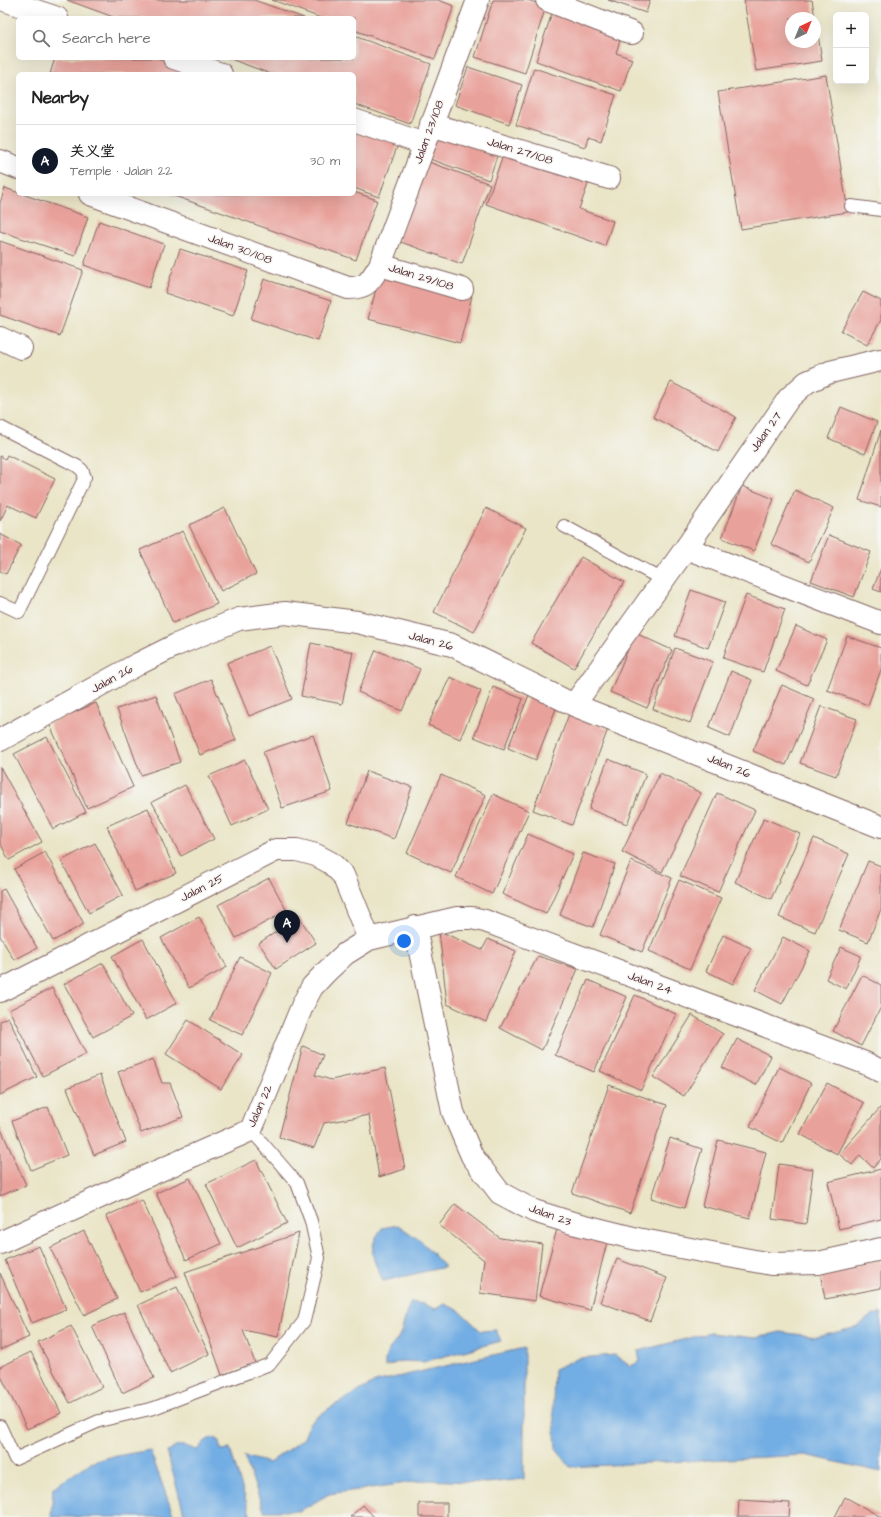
<!DOCTYPE html>
<html lang="en">
<head>
<meta charset="utf-8">
<style>
	:root { --surface:#fff; --page:#f2f2f2; --text:#222; --muted:#767676; --line:#e0e0e0; --accent:#111827 }
	body { margin:0; font-family:"Architects Daughter","LXGW WenKai TC",sans-serif; background:var(--page); color:var(--text) }
	.controls { position:absolute; right:12px; top:12px; display:grid; overflow:hidden; border-radius:6px; box-shadow:0 4px 16px #0002 }
	.controls button { width:36px; height:36px; display:grid; place-items:center; padding:0; border:0; border-bottom:1px solid var(--line); background:var(--surface); color:var(--text); font:20px sans-serif }
	.compass { position:absolute; left:785px; top:12px; width:36px; height:36px; border-radius:50%; background:var(--surface); box-shadow:0 4px 16px #0002; rotate:43deg }
	.you { position:absolute; left:404px; top:941px; width:14px; height:14px; margin:-10px; border:3px solid #fff; border-radius:50%; background:#1a73e8; box-shadow:0 0 0 6px #1a73e833 }
	.badge { display:grid; place-items:center; width:26px; height:26px; border-radius:50%; background:var(--accent); color:#fff; font-size:13px; font-weight:700 }
	.pin { position:absolute; translate:-50% -33px; filter:drop-shadow(0 1px 2px #0008) }
	.pin::after { content:''; position:absolute; top:21px; width:14px; height:12px; background:inherit; clip-path:polygon(0 0,100% 0,50% 100%) }
	.list { margin:0; padding:0; list-style:none }
	h2 { display:flex; justify-content:space-between; align-items:center; height:52px; margin:0; padding:0 16px; font-size:17px }
	h2 small { font-size:13px; font-weight:400; color:var(--muted) }
	.list li { display:grid; grid-template-columns:26px 1fr auto; gap:12px; align-items:center; box-sizing:border-box; height:72px; padding:0 16px; border-top:1px solid var(--line) }
	.list b { display:block; font-size:15px; white-space:nowrap }
	.list p { margin:0; font-size:13px; white-space:nowrap; color:var(--muted) }
	.list em { font-size:13px; font-style:normal; color:var(--muted) }
	.icon { flex:none; width:22px; height:22px; fill:none; stroke:currentColor; stroke-width:2; stroke-linecap:round; stroke-linejoin:round }
	.map { position:relative; flex:none; width:881px; height:1517px; overflow:hidden }
	.search { position:absolute; background:var(--surface); box-shadow:0 4px 16px #0002; left:16px; top:16px; width:340px; height:44px; display:flex; align-items:center; gap:10px; box-sizing:border-box; padding:0 14px; border-radius:6px; color:var(--muted); font-size:15px }
	.panel { position:absolute; background:var(--surface); box-shadow:0 4px 16px #0002; left:16px; top:72px; width:340px; height:124px; border-radius:6px }
	.map>svg:first-child { display:block }
	.water { fill:#72ade3; stroke:#5e6687 }
	.building { fill:#e9a29b }
	.lines { fill:none; stroke-linecap:round; stroke-linejoin:round }
	.lane-casing { stroke:#826462; stroke-width:14 }
	.street-casing { stroke:#826462; stroke-width:24 }
	.lane { stroke:#fff; stroke-width:12 }
	.street { stroke:#fff; stroke-width:22 }
	.labels { text-anchor:middle; dominant-baseline:central; stroke-width:3; stroke-linejoin:round; paint-order:stroke }
	.street-label { font-size:12px; fill:#4a1f2b; stroke:#f6f6f2 }
</style>
</head>
<body>
<div class="map">
<svg width="881" height="1517" viewBox="0 0 881 1517">
	<rect width="100%" height="100%" fill="#f6f6f2"/>
	<filter id="ink" filterUnits="userSpaceOnUse"><feTurbulence type="fractalNoise" baseFrequency=".025" numOctaves="2"/><feDisplacementMap in="SourceGraphic" scale="8" xChannelSelector="R" yChannelSelector="G"/><feConvolveMatrix kernelMatrix="1 2 1 2 8 2 1 2 1" color-interpolation-filters="sRGB"/></filter>
	<filter id="wash" filterUnits="userSpaceOnUse"><feTurbulence type="fractalNoise" baseFrequency=".012" numOctaves="4" result="noise"/><feDisplacementMap in="SourceGraphic" scale="16" xChannelSelector="R" yChannelSelector="G"/><feGaussianBlur stdDeviation="0.9" result="paint"/><feColorMatrix in="noise" values="0 0 0 0 0 0 0 0 0 0 0 0 0 0 0 0 0 1.4 0 .05"/><feComposite in="paint" operator="in"/></filter>
	<g filter="url(#wash)">
		<rect width="100%" height="100%" fill="#eae5c7"/>
		<path class="water" d="M 398,1225 L 421,1241 L 445,1267 L 383,1281 C 373,1258 366,1250 382,1228 Z
			M 411,1302 L 424,1304 L 435,1309 L 445,1304 L 460,1311 L 481,1331 L 496,1330 L 501,1341 L 423,1362 L 401,1361 L 385,1367 C 384,1348 393,1349 400,1334 C 405,1324 405,1312 411,1302 Z
			M 881,1313 L 881,1472 L 805,1455 L 570,1467 L 556,1448 L 553,1406 L 554,1369 L 579,1358 L 615,1355 L 630,1366 L 640,1362 L 638,1351 L 710,1333 L 756,1338 L 780,1332 L 817,1337 L 857,1327 L 872,1315 Z
			M 524,1348 L 524,1479 L 487,1483 L 428,1480 L 329,1494 L 300,1511 L 264,1511 L 244,1456 L 269,1463 L 304,1438 L 309,1423 L 328,1409 L 375,1382 Z
			M 212,1437 L 220,1441 L 221,1450 L 230,1449 L 251,1517 L 185,1517 L 167,1452 C 180,1443 183,1445 197,1450 L 204,1442 Z
			M 150,1450 L 174,1517 L 51,1517 L 53,1488 L 90,1463 L 105,1458 Z"/>
		<g id="blocks">
			<path class="building" d="M 67,0 L 254,0 L 304,18 L 116,18 Z
				M 272,0 L 438,0 L 454,6 L 435,59 L 354,30 L 354,18 L 321,18 Z
				M 493,0 L 527,0 L 546,6 L 525,73 L 475,57 Z
				M 608,0 L 650,0 L 646,13 Z
				M 744,0 L 812,0 L 815,18 L 791,18 L 791,42 L 815,42 L 816,21 L 822,61 L 756,71 Z
				M 553,10 L 622,34 L 616,53 L 632,59 L 621,91 L 536,61 Z
				M 354,36 L 431,64 L 410,124 L 354,104 L 354,74 L 271,74 L 228,58 L 354,58 Z
				M 55,58 L 157,58 L 201,74 L 50,74 Z
				M 468,67 L 522,85 L 509,124 L 455,105 Z
				M 534,68 L 616,95 L 601,141 L 588,137 L 585,147 L 516,125 Z
				M 826,75 L 848,212 L 741,229 L 718,92 Z
				M 441,117 L 503,138 L 489,180 L 427,158 Z
				M 354,128 L 398,144 L 379,197 L 354,188 Z
				M 505,149 L 590,179 L 579,209 L 613,221 L 605,246 L 486,204 Z
				M 426,161 L 490,184 L 462,264 L 398,241 Z
				M 5,188 L 88,217 L 75,256 L 0,231 L 0,203 Z
				M 354,192 L 377,200 L 356,260 L 169,194 L 354,194 Z
				M 99,221 L 164,244 L 149,288 L 84,265 Z
				M 0,241 L 83,270 L 60,336 L 0,315 Z
				M 180,249 L 248,271 L 233,316 L 165,293 Z
				M 381,271 L 472,296 L 460,343 L 368,319 Z
				M 264,279 L 331,301 L 318,341 L 251,319 Z
				M 863,292 L 881,301 L 881,320 L 867,345 L 841,331 Z
				M 671,382 L 736,417 L 718,452 L 653,417 Z
				M 841,407 L 877,422 L 865,454 L 828,438 Z
				M 881,430 L 881,507 L 859,500 Z
				M 7,455 L 55,479 L 36,518 L 8,505 L 0,521 L 0,456 L 5,459 Z
				M 742,486 L 774,499 L 754,551 L 722,538 Z
				M 795,490 L 834,508 L 809,562 L 771,544 Z
				M 225,508 L 256,574 L 221,591 L 189,525 Z
				M 486,508 L 526,528 L 474,632 L 434,612 Z
				M 183,531 L 217,604 L 173,623 L 140,550 Z
				M 0,534 L 21,545 L 6,574 L 0,571 Z
				M 829,535 L 871,552 L 854,597 L 811,581 Z
				M 581,557 L 624,582 L 574,668 L 531,643 Z
				M 881,568 L 881,592 L 873,589 Z
				M 691,590 L 725,602 L 708,648 L 675,636 Z
				M 746,595 L 785,609 L 763,672 L 723,658 Z
				M 796,626 L 827,640 L 807,685 L 776,671 Z
				M 635,633 L 672,650 L 647,708 L 610,692 Z
				M 847,636 L 881,648 L 881,670 L 868,705 L 827,690 Z
				M 311,643 L 353,652 L 342,704 L 301,696 Z
				M 270,646 L 292,699 L 249,716 L 227,663 Z
				M 675,648 L 713,662 L 690,723 L 653,709 Z
				M 376,650 L 420,669 L 402,711 L 358,692 Z
				M 731,671 L 752,680 L 730,737 L 709,728 Z
				M 450,677 L 481,691 L 460,739 L 428,725 Z
				M 211,679 L 236,740 L 200,755 L 175,694 Z
				M 782,685 L 814,699 L 786,765 L 753,751 Z
				M 493,687 L 523,699 L 504,749 L 474,737 Z
				M 156,695 L 180,762 L 141,775 L 117,709 Z
				M 529,695 L 557,706 L 536,760 L 508,748 Z
				M 96,703 L 133,787 L 87,808 L 49,723 Z
				M 821,706 L 857,719 L 836,776 L 800,763 Z
				M 569,714 L 608,729 L 572,825 L 533,810 Z
				M 313,735 L 332,791 L 282,808 L 263,752 Z
				M 47,737 L 86,812 L 53,829 L 14,754 Z
				M 608,759 L 646,774 L 627,824 L 589,809 Z
				M 245,760 L 268,809 L 232,826 L 209,776 Z
				M 0,767 L 42,842 L 9,860 L 0,843 Z
				M 367,771 L 412,787 L 394,839 L 348,823 Z
				M 660,773 L 701,793 L 662,872 L 622,852 Z
				M 441,775 L 486,795 L 451,873 L 407,853 Z
				M 185,785 L 214,839 L 181,856 L 152,802 Z
				M 717,793 L 755,810 L 718,892 L 680,876 Z
				M 493,794 L 529,811 L 492,894 L 456,877 Z
				M 148,808 L 176,873 L 135,891 L 107,826 Z
				M 764,818 L 800,834 L 771,899 L 735,882 Z
				M 528,834 L 573,854 L 546,914 L 502,894 Z
				M 814,838 L 849,854 L 815,932 L 779,917 Z
				M 95,843 L 123,895 L 89,913 L 61,861 Z
				M 45,852 L 84,924 L 53,941 L 14,869 Z
				M 583,853 L 615,864 L 593,927 L 560,915 Z
				M 631,861 L 672,878 L 642,952 L 600,935 Z
				M 868,861 L 881,866 L 881,909 L 868,942 L 839,930 Z
				M 269,878 L 287,911 L 236,938 L 218,905 Z
				M 679,880 L 721,898 L 690,969 L 649,951 Z
				M 4,889 L 37,948 L 14,960 L 0,936 L 0,891 Z
				M 199,917 L 227,967 L 189,988 L 161,938 Z
				M 299,917 L 316,943 L 276,969 L 259,943 Z
				M 439,931 L 482,950 L 488,939 L 516,951 L 486,1022 L 447,1004 Z
				M 723,935 L 751,948 L 733,984 L 706,971 Z
				M 783,937 L 810,951 L 782,1004 L 755,990 Z
				M 143,939 L 177,1003 L 146,1020 L 112,956 Z
				M 841,947 L 861,956 L 846,989 L 826,979 Z
				M 538,956 L 578,969 L 542,1050 L 500,1028 Z
				M 240,957 L 272,973 L 242,1035 L 210,1020 Z
				M 103,963 L 132,1016 L 93,1037 L 64,984 Z
				M 862,975 L 881,985 L 881,1007 L 861,1046 L 833,1031 Z
				M 588,980 L 627,997 L 594,1072 L 555,1055 Z
				M 52,988 L 86,1054 L 43,1076 L 9,1010 Z
				M 635,995 L 676,1014 L 641,1090 L 600,1071 Z
				M 692,1015 L 723,1034 L 684,1096 L 653,1077 Z
				M 8,1017 L 37,1077 L 0,1095 L 0,1021 Z
				M 188,1020 L 243,1055 L 221,1089 L 166,1054 Z
				M 737,1039 L 771,1056 L 756,1085 L 722,1068 Z
				M 303,1046 L 323,1055 L 315,1075 L 331,1080 L 385,1068 L 405,1169 L 379,1177 L 369,1115 L 324,1123 L 314,1148 L 279,1137 Z
				M 153,1059 L 162,1083 L 170,1083 L 183,1117 L 141,1133 L 118,1072 Z
				M 779,1067 L 811,1083 L 782,1143 L 750,1127 Z
				M 100,1075 L 126,1142 L 94,1155 L 67,1088 Z
				M 827,1083 L 864,1103 L 837,1154 L 800,1134 Z
				M 609,1085 L 667,1105 L 630,1213 L 572,1193 Z
				M 48,1107 L 67,1155 L 31,1170 L 12,1121 Z
				M 881,1107 L 881,1159 L 873,1168 L 860,1155 L 852,1165 L 839,1154 Z
				M 0,1127 L 26,1185 L 0,1196 Z
				M 670,1138 L 702,1149 L 684,1208 L 651,1198 Z
				M 718,1140 L 766,1152 L 750,1218 L 702,1206 Z
				M 256,1160 L 287,1223 L 237,1248 L 206,1184 Z
				M 779,1164 L 813,1169 L 806,1224 L 772,1219 Z
				M 881,1169 L 881,1219 L 839,1229 L 828,1182 Z
				M 190,1178 L 221,1244 L 186,1260 L 156,1193 Z
				M 142,1200 L 177,1276 L 140,1292 L 106,1216 Z
				M 455,1204 L 500,1238 L 542,1244 L 535,1301 L 480,1293 L 484,1260 L 439,1225 Z
				M 557,1229 L 607,1242 L 590,1310 L 539,1296 Z
				M 84,1231 L 117,1299 L 84,1315 L 50,1248 Z
				M 299,1233 L 278,1337 L 243,1330 L 255,1363 L 222,1375 L 185,1272 Z
				M 39,1246 L 66,1309 L 32,1323 L 5,1260 Z
				M 617,1259 L 667,1278 L 650,1321 L 600,1302 Z
				M 881,1260 L 881,1288 L 825,1299 L 820,1272 Z
				M 0,1273 L 29,1337 L 0,1350 Z
				M 177,1287 L 209,1354 L 170,1373 L 138,1305 Z
				M 124,1312 L 154,1378 L 122,1393 L 92,1326 Z
				M 71,1326 L 102,1387 L 70,1403 L 38,1342 Z
				M 31,1352 L 61,1413 L 27,1429 L 0,1374 L 0,1367 Z
				M 845,1497 L 881,1517 L 835,1517 Z
				M 739,1500 L 790,1503 L 789,1517 L 738,1517 Z
				M 419,1503 L 447,1503 L 447,1517 L 419,1517 Z
				M 363,1505 L 374,1517 L 350,1517 Z"/>
		</g>
	</g>
	<g filter="url(#ink)">
		<use href="#blocks" fill-opacity="0" stroke="#826462" stroke-width="1"/>
		<g class="lines">
			<defs>
				<path id="lane" d="M 851,206 L 881,210
					M 0,427 L 77,466 L 82,470 L 85,477 L 19,612 L 0,603
					M 564,526 L 663,580
					M 0,1426 L 15,1459 L 99,1421 L 154,1408 L 270,1364 L 304,1321 L 319,1258 L 311,1221 L 297,1183 L 251,1130"/>
				<path id="street" d="M 4,0 L 57,18
					M 547,0 L 632,33
					M 174,58 L 221,74
					M 354,120 L 424,144
					M 431,124 L 609,178
					M 0,161 L 18,168
					M 90,194 L 348,288 C 368,288 370,281 380,265 L 478,0
					M 380,265 L 462,289
					M 0,338 L 21,348
					M 686,548 L 881,623
					M 574,705 L 686,548 L 789,398 L 807,382 L 830,372 L 880,360
					M 0,740 L 138,664 L 176,645 L 239,619 L 285,613 L 357,622 L 452,645 L 574,705 L 881,827
					M 415,927 L 453,1112 L 472,1156 L 500,1193 L 534,1211 L 569,1222 L 637,1239 L 771,1264 L 818,1263 L 881,1249
					M 0,991 L 276,850 L 297,850 L 316,855 L 331,863 L 343,875 L 369,939
					M 0,1243 L 113,1191 L 251,1130 L 303,1004 L 312,987 L 325,973 L 345,954 L 369,939 L 457,918 L 472,918 L 485,921 L 865,1063 L 881,1071"/>
			</defs>
			<use href="#lane" class="lane-casing"/>
			<use href="#street" class="street-casing"/>
			<use href="#lane" class="lane"/>
			<use href="#street" class="street"/>
		</g>
	</g>
	<g class="labels">
		<g class="street-label">
			<text transform="translate(429 132) rotate(-70)">Jalan 23/108</text>
			<text transform="translate(520 151) rotate(17)">Jalan 27/108</text>
			<text transform="translate(240 249) rotate(20)">Jalan 30/108</text>
			<text transform="translate(421 277) rotate(17)">Jalan 29/108</text>
			<text transform="translate(766 432) rotate(-55)">Jalan 27</text>
			<text transform="translate(431 641) rotate(15)">Jalan 26</text>
			<text transform="translate(112 679) rotate(-29)">Jalan 26</text>
			<text transform="translate(729 766) rotate(22)">Jalan 26</text>
			<text transform="translate(202 888) rotate(-27)">Jalan 25</text>
			<text transform="translate(650 983) rotate(20)">Jalan 24</text>
			<text transform="translate(260 1106) rotate(-66)">Jalan 22</text>
			<text transform="translate(550 1215) rotate(20)">Jalan 23</text>
		</g>
	</g>
</svg>
<div class="controls">
<button>+</button>
<button>−</button>
</div>
<svg class="compass" viewBox="-18 -18 36 36"><path d="M0-13l5 13h-10z" fill="#e53935"/><path d="M0 13l5-13h-10z" fill="#767676"/></svg>
<div class="you"></div>
<div class="pin badge" style="left:287px;top:943px">A</div>
<div class="search"><svg class="icon" aria-label="search" viewBox="0 0 24 24"><circle cx="10" cy="10" r="6"/><path d="M15 15l6 6"/></svg>Search here</div>
<section class="panel">
<h2>Nearby<small></small></h2>
<ul class="list">
<li><span class="badge">A</span><div><b>关义堂</b><p>Temple · Jalan 22</p></div><em>30 m</em></li>
</ul>
</section>
</div>
</body>
</html>
